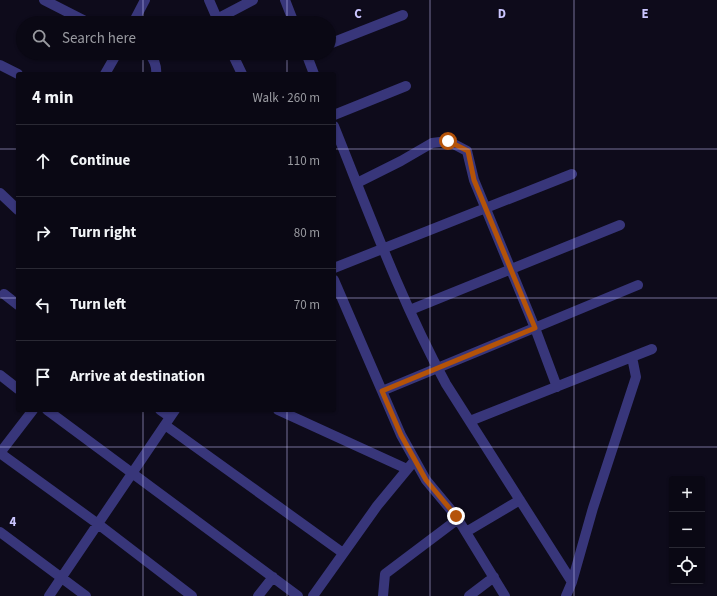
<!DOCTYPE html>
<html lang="en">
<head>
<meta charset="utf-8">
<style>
	:root { --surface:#0a0814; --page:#13111d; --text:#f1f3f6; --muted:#999aa0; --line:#2a2934 }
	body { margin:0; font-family:"Source Sans 3",sans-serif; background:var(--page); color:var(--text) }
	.controls { position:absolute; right:12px; bottom:12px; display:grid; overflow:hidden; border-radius:4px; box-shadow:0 1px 3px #0004 }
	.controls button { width:36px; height:36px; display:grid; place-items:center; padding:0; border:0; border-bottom:1px solid var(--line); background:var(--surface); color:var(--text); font:20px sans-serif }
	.stop { position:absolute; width:12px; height:12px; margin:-9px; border:3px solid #b45309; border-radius:50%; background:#fff }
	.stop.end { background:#b45309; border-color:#fff; box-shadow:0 1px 4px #0008 }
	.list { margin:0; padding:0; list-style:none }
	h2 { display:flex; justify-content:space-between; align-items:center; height:52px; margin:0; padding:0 16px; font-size:17px }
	h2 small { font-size:13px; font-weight:400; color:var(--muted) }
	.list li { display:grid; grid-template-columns:26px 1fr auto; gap:12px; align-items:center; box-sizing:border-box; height:72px; padding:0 16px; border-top:1px solid var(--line) }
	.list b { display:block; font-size:15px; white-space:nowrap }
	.list em { font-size:13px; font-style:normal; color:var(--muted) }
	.icon { flex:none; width:22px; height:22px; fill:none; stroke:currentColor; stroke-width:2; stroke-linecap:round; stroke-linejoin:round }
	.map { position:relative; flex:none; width:717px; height:596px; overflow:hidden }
	.search { position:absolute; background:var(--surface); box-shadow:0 1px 3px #0004; left:16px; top:16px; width:320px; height:44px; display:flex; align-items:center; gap:10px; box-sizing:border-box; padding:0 14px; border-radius:22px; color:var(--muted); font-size:15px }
	.panel { position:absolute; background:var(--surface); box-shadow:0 1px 3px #0004; left:16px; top:72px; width:320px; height:340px; border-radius:4px }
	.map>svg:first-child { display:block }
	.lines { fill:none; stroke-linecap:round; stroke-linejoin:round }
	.street { stroke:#38367a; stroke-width:10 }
	.route { stroke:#b45309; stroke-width:5 }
	.grid { fill:none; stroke:#cbc6ff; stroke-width:1; stroke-opacity:0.55 }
	.grid-label { font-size:13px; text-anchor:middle; font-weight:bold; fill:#cbc6ff; stroke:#0e0b1b; stroke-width:3; stroke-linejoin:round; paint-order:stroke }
</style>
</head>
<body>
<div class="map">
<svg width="717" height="596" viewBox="0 0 717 596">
	<rect width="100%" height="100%" fill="#0e0b1b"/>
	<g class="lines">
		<path class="street" d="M 44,0 L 89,23
			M 209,0 L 219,23
			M 285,0 L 294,23
			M 217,19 L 253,0
			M 133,23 L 145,0
			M 329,44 L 403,15
			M 147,53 C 154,57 157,67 156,74
			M 232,53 L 242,74
			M 306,53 L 314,74
			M 0,65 L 18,74
			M 105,74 L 117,53
			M 334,115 L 406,86
			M 334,126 C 369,213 401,301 446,384 L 572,582
			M 357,183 L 401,161 L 432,143 L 448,141 L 467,151 L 474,180 L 535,328 L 557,387
			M 0,193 L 18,210
			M 334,268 L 572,174
			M 334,280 L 401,435 L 426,480 L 456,516 L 505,596
			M 4,294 L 18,305
			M 410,310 L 620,225
			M 0,375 L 18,389
			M 382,391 L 638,285
			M 47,410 L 298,596
			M 160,410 L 170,417
			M 278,410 L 407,469
			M 470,421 L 652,349
			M 165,425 L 343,553
			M 0,453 L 98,524 L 192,596
			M 0,453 L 33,410
			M 0,532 L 86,596
			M 466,532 L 520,500
			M 49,596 L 175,410
			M 258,596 L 273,577
			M 313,596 L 377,506 L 415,460
			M 383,596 L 385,574 L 458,519
			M 469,596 L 494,577
			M 566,596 L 572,582 L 593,508 L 636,377 L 632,357"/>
	</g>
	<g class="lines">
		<path class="route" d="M 448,141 L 468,151 L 474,180 L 535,328 L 382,391 L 401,435 L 426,480 L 456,516"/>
	</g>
	<path class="grid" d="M 143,0 L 143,23M 287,0 L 287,23M 430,0 L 430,596M 574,0 L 574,596M 143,53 L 143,74M 287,53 L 287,74M 0,149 L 18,149M 334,149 L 717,149M 0,298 L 18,298M 334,298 L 717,298M 143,410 L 143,596M 287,410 L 287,596M 0,447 L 717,447"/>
	<g class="grid-label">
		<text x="358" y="18">C</text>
		<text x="502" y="18">D</text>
		<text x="645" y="18">E</text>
		<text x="13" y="526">4</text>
	</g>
</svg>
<div class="controls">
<button>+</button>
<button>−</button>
<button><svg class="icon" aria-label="locate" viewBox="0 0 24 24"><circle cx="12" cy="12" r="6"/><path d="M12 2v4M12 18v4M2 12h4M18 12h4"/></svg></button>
</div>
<div class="stop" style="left:448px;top:141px"></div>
<div class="stop end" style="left:456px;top:516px"></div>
<div class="search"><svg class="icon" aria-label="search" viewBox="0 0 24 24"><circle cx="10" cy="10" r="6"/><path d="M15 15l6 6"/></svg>Search here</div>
<section class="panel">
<h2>4 min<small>Walk · 260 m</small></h2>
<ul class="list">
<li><svg class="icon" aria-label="ahead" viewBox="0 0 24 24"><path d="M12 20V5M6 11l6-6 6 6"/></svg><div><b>Continue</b></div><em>110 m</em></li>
<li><svg class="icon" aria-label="right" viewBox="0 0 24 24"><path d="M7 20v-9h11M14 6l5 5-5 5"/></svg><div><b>Turn right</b></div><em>80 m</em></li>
<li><svg class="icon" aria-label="left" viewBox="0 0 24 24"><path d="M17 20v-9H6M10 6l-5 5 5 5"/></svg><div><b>Turn left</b></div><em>70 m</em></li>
<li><svg class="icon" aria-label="arrive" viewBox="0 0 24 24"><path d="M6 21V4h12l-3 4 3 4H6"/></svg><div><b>Arrive at destination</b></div></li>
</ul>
</section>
</div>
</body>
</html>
